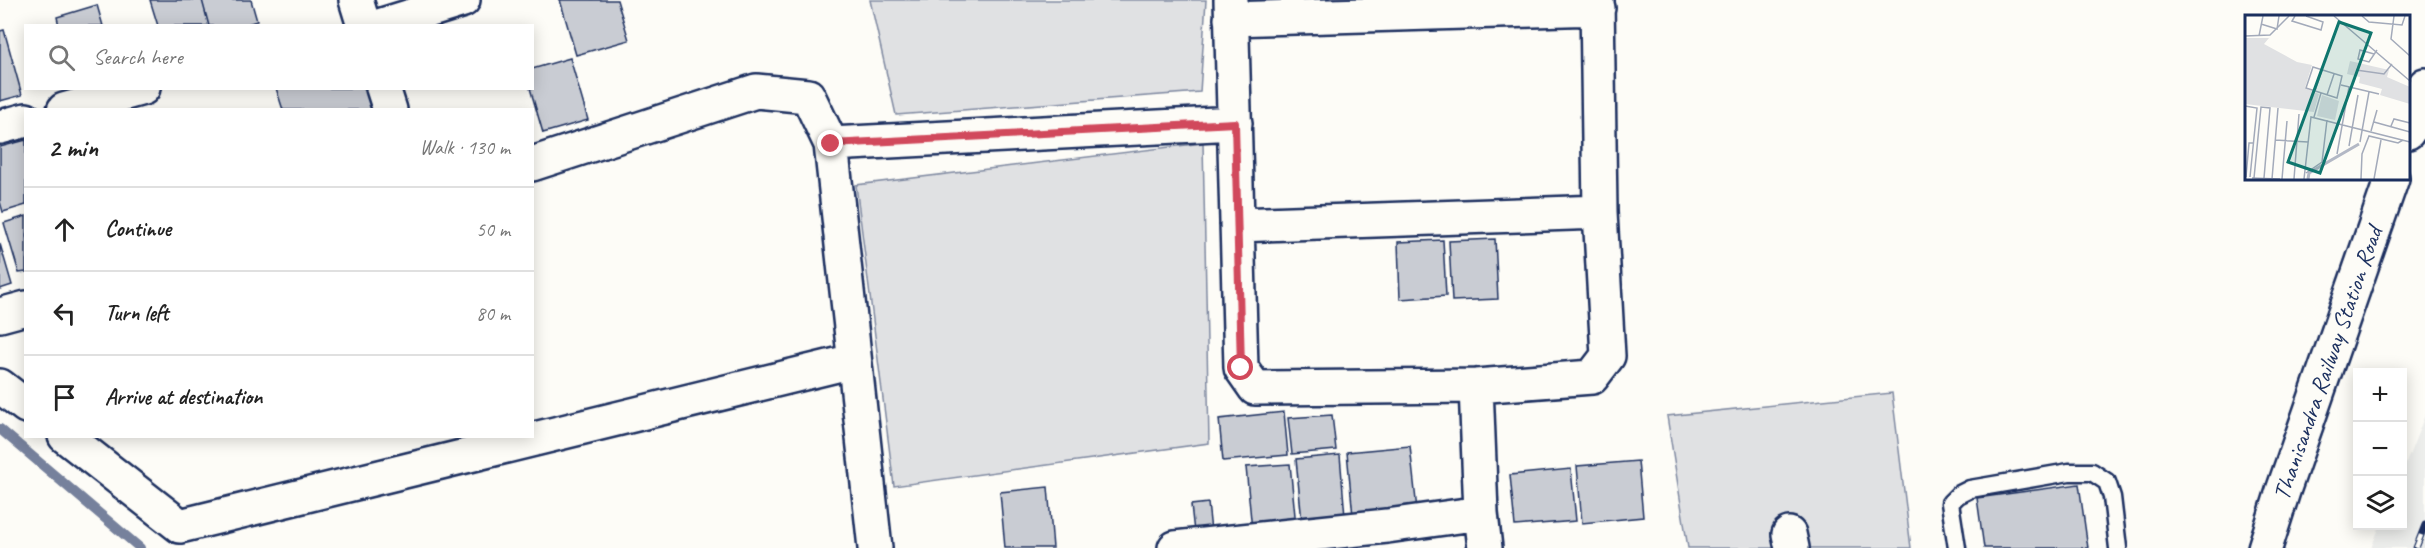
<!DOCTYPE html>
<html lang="en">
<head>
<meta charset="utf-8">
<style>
	:root { --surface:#fff; --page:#f6f6f6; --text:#222; --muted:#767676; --line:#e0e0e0 }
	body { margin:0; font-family:Caveat,sans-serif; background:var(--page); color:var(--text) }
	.controls { position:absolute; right:18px; bottom:18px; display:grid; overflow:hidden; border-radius:0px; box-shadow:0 3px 15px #0003 }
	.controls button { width:54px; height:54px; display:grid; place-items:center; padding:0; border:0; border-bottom:2px solid var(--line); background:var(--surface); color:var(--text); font:30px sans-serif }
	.stop { position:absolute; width:18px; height:18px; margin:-14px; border:4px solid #d1495b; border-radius:50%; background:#fff }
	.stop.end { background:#d1495b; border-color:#fff; box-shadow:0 2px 6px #0008 }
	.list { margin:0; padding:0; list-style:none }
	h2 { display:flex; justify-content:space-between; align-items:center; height:78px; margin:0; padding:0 24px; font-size:26px }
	h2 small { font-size:20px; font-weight:400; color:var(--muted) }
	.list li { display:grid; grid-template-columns:39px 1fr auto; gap:18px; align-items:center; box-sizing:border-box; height:84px; padding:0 24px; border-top:2px solid var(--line) }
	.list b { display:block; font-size:22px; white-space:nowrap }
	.list em { font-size:20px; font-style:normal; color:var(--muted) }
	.icon { flex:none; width:33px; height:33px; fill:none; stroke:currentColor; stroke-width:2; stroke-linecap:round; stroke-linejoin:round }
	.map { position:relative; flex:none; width:2425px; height:548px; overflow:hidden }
	.search { position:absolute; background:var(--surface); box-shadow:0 3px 15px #0003; left:24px; top:24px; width:510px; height:66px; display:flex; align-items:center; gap:15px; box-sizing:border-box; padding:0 21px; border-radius:0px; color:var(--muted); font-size:22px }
	.panel { position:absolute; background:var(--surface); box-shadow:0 3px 15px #0003; left:24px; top:108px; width:510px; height:330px; border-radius:0px }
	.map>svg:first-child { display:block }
	.built { fill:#edeeec }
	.green { fill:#e0e1e3; stroke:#7e88a0; stroke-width:1.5 }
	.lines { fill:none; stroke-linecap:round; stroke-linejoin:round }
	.stream { stroke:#76819c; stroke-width:10 }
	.building { fill:#c9ccd3; stroke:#1b2f5e; stroke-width:1.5 }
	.service-casing { stroke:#1b2f5e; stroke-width:21 }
	.minor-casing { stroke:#1b2f5e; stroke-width:38 }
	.tertiary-casing { stroke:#1b2f5e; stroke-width:38 }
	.service { stroke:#fdfcf7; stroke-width:16 }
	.minor { stroke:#fdfcf7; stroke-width:33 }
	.tertiary { stroke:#fdfcf7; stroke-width:33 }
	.rail-casing { stroke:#1b2f5e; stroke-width:7 }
	.rail { stroke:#fdfcf7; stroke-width:4.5; stroke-dasharray:14; stroke-linecap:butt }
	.route { stroke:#d1495b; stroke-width:8 }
	.labels { text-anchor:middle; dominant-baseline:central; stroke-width:4.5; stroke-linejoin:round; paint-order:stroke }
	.street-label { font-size:24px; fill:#1b2f5e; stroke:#fdfcf7 }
	.inset-river { fill:none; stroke:#b3b8c5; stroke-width:3 }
	.inset-road { fill:none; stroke:#a3aaba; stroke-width:1.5 }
	.view { fill:#0f766e; fill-opacity:0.15; stroke:#0f766e; stroke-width:3 }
	.inset-edge { fill:none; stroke:#1b2f5e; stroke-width:3 }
</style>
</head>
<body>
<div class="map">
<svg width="2425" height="548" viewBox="0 0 2425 548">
	<rect width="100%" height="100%" fill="#fdfcf7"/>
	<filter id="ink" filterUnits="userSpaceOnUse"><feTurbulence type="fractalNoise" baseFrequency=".0167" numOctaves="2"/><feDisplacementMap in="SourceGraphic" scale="12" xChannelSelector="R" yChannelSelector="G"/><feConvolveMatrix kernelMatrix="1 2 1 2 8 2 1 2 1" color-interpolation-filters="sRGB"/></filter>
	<g filter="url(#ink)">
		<path class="built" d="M 2425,415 L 2425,548 L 2371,548 L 2380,526 L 2402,526 L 2403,471 Z"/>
		<path class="green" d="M 870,0 L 1206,0 L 1200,92 L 896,115 Z
			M 1203,143 L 1209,443 L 894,486 L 856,185 Z
			M 1892,393 L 1911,548 L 1688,548 L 1667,416 Z"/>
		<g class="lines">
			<path class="stream" d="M 0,429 L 140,548"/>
		</g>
		<path class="building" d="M 150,0 L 202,0 L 209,26 L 158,26 Z
			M 202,0 L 251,0 L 257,21 L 241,26 L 209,26 Z
			M 560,0 L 617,0 L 629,40 L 576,55 Z
			M 97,5 L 103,26 L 59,26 L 57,17 Z
			M 4,30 L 22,95 L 0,101 L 0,31 Z
			M 570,58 L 588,120 L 543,133 L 530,88 L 532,88 L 532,69 Z
			M 276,88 L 376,88 L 376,110 L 283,110 Z
			M 26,140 L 26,205 L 3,212 L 0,202 L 0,147 Z
			M 26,216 L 26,272 L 19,273 L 4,223 Z
			M 1495,239 L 1498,299 L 1452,301 L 1449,241 Z
			M 1443,240 L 1446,296 L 1400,299 L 1398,242 Z
			M 0,244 L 12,285 L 0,289 Z
			M 1284,412 L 1288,455 L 1223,461 L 1219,419 Z
			M 1332,415 L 1336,450 L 1292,454 L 1288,418 Z
			M 1410,446 L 1417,510 L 1353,516 L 1347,452 Z
			M 1340,455 L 1345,517 L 1302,522 L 1296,459 Z
			M 1638,461 L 1643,517 L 1582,523 L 1577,466 Z
			M 1290,464 L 1296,526 L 1252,530 L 1246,467 Z
			M 1571,469 L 1576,521 L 1515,526 L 1510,475 Z
			M 2079,484 L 2088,548 L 1984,548 L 1977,498 Z
			M 1048,487 L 1053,548 L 1005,548 L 1000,492 Z
			M 1208,503 L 1211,531 L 1194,532 L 1191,505 Z"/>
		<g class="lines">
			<defs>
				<path id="service" d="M 1957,548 L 1950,503 L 1958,495 L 1970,489 L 2069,472 L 2092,472 L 2107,482 L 2112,497 L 2118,548"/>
				<path id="minor" d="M 356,0 L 364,26
					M 1231,0 L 1241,368 L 1255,388 L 1476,386 L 1592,377 L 1608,356 L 1600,212 L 1597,0
					M 1231,19 L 1598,8
					M 379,26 L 463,0
					M 383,88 L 390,110
					M 64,110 L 143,88
					M 0,127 L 26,120
					M 831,144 L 1235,123
					M 532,164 L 756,91 L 808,96 L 831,144 L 875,548
					M 1237,225 L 1600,212
					M 0,315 L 26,308
					M 0,386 L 26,406
					M 1476,386 L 1481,513 L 1485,548
					M 65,436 L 180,526 L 853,361
					M 1789,534 L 1792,548
					M 1175,548 L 1387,526 L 1481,513"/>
				<g id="tertiary">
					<path d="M 2408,132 L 2425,85"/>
					<path id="s1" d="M 2265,548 L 2283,491 L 2392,178"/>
				</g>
			</defs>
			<use href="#service" class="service-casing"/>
			<use href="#minor" class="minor-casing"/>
			<use href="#tertiary" class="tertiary-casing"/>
			<use href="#service" class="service"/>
			<use href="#minor" class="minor"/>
			<use href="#tertiary" class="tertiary"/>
			<defs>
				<path id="rail" d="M 2416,548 L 2425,525"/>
			</defs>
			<use href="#rail" class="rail-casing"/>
			<use href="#rail" class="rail"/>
		</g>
	</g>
	<g class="lines" filter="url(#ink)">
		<path class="route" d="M 831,144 L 1235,123 L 1241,368"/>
	</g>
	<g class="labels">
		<g class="street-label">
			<text stroke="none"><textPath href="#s1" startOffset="195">Thanisandra Railway Station Road</textPath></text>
		</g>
	</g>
	<g transform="translate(2245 15)">
		<rect width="165" height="165" fill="#fdfcf7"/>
		<path d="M 0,23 L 24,23 L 19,29 L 52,47 L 67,50 L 60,73 L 74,79 L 69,97 L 0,89 ZM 105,46 L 144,55 L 142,62 L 165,72 L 165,89 L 135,80 L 137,74 L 114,68 L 115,62 L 102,59 ZM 77,80 L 94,86 L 90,105 L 72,101 Z" fill="#e0e1e3"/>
		<path class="inset-river" d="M 63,164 L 64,158 L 114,129"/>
		<path class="inset-road" d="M 50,1 L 47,6 L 76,15 L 78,7 L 61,1M 89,1 L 165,66M 117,1 L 124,7 L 157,10 L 160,1M 149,1 L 146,24 L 165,41M 16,9 L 32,14 L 34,1M 0,21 L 25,20 L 44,1M 14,21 L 18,1M 129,39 L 115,35 L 113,44 L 124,47 L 132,35M 68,52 L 97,61 L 92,83 L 61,73 ZM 111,55 L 139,59 L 147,49M 96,70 L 134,79M 70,76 L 77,55M 82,80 L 89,59M 0,91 L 12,93 L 5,162M 69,102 L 76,78M 129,107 L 165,117M 146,111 L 149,104 L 165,108M 126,116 L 132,95M 30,125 L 63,127M 115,127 L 124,77M 104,131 L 113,80M 92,139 L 104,72M 61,158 L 77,147 L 82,105M 1,162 L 4,128 L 8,128M 7,163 L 35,164M 9,163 L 16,92 L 25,93 L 19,163M 27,164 L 33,93M 37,164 L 42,106M 49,164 L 54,99M 59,164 L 66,102 L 165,127M 116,164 L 117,139 L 124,121 L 153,128 L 158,125M 129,164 L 136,125"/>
		<path class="view" d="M 94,7 L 126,18 L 75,158 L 43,147 Z"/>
		<rect width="165" height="165" class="inset-edge"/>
	</g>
</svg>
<div class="controls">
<button>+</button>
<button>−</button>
<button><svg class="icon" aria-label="layers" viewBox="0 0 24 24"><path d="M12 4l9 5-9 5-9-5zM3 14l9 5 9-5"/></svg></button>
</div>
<div class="stop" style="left:1241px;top:368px"></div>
<div class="stop end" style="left:831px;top:144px"></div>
<div class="search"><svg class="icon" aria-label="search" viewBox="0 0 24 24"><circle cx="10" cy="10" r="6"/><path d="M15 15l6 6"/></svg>Search here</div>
<section class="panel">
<h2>2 min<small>Walk · 130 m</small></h2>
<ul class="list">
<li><svg class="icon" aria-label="ahead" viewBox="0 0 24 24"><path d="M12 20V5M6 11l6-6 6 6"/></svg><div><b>Continue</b></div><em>50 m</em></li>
<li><svg class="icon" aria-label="left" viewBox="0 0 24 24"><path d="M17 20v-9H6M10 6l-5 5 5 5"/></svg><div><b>Turn left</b></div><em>80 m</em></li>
<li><svg class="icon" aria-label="arrive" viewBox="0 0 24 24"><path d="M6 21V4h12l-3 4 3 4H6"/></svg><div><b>Arrive at destination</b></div></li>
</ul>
</section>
</div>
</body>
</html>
